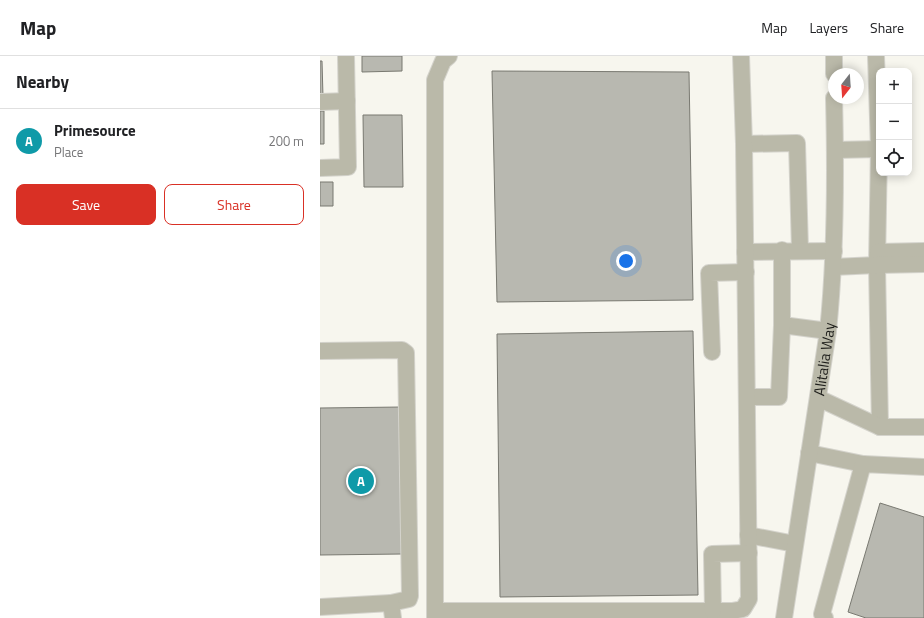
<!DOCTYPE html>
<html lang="en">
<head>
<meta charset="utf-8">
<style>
	:root { --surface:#fff; --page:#f2f2f2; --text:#202124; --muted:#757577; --line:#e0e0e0; --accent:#d93025 }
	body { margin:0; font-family:"Titillium Web",sans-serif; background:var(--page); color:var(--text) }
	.controls { position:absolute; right:12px; top:12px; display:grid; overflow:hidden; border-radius:8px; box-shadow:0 2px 10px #0003 }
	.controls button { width:36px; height:36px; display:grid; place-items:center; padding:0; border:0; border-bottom:1px solid var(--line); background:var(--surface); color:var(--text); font:20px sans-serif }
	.compass { position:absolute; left:508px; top:12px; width:36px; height:36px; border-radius:50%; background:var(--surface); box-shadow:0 2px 10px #0003; rotate:197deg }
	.you { position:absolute; left:306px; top:205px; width:14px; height:14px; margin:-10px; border:3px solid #fff; border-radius:50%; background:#1a73e8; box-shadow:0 0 0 6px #1a73e833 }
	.badge { display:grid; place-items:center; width:26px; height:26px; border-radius:50%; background:var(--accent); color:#fff; font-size:13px; font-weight:700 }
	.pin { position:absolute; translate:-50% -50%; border:2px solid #fff; box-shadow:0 1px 4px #0006 }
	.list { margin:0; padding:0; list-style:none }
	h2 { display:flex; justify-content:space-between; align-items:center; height:52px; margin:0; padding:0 16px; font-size:17px }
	h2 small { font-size:13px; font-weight:400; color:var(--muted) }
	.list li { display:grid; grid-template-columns:26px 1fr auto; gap:12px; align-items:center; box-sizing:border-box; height:64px; padding:0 16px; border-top:1px solid var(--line) }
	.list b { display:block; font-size:15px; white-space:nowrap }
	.list p { margin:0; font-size:13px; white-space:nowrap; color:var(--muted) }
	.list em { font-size:13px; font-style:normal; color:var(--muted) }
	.actions { display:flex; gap:8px; padding:12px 16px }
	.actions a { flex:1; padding:9px 0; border:1px solid var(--accent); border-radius:8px; text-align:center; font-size:14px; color:var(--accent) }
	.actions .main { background:var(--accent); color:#fff }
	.icon { flex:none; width:22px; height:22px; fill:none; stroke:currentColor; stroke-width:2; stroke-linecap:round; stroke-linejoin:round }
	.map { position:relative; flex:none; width:604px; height:562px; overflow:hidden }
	header { display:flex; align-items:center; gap:24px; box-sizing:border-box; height:56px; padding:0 20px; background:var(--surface); border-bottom:1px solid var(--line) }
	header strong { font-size:19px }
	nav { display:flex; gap:22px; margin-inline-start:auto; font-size:14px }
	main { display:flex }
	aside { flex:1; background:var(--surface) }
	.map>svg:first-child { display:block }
	.building { fill:#b8b8b0; stroke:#797971 }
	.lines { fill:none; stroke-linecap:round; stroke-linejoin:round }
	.minor-casing { stroke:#d4d3cc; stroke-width:18 }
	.minor { stroke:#bab9a9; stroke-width:16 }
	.labels { text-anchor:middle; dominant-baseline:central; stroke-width:3.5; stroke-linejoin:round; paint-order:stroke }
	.street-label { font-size:15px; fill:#1c1c19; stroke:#fff }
</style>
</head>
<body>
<header>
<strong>Map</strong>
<nav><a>Map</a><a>Layers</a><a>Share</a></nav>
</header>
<main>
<aside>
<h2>Nearby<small></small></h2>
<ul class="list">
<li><span class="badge" style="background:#0f9aa8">A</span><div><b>Primesource</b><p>Place</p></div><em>200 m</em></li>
</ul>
<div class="actions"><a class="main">Save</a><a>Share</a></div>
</aside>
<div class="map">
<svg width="604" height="562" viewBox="0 0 604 562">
	<rect width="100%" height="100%" fill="#f7f6ee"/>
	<path class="building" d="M 42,0 L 82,0 L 82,15 L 42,16 Z
		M 0,5 L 2,5 L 3,41 L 0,41 Z
		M 172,15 L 369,16 L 373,244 L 177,246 Z
		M 0,55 L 4,55 L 4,88 L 0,88 Z
		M 43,59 L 82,59 L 83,131 L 44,131 Z
		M 0,126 L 13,126 L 13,150 L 0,150 Z
		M 373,275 L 378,539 L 180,541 L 177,278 Z
		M 82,351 L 82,498 L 0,499 L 0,352 Z
		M 560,447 L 604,461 L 604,562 L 546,562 L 528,556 Z"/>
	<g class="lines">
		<defs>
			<g id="minor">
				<path d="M 514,0 L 514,18"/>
				<path d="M 556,0 L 559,93 L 557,209 L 560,371"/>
				<path d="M 0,46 L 27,45"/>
				<path d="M 424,88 L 477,87 L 480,194"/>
				<path d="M 515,94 L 559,93"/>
				<path d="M 0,112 L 28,111 L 26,0"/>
				<path d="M 425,196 L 514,195"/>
				<path d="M 558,196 L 604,195"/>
				<path d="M 513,211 L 557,209 L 604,208"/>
				<path d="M 462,269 L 508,275"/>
				<path d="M 0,295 L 82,294 L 86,297 L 90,540 L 89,543 L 71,547"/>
				<path d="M 392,296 L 389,217 L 426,216"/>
				<path d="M 428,341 L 459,341 L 462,269 L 462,194"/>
				<path d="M 498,342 L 560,371 L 604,371"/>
				<path d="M 489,397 L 543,408"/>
				<path d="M 428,479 L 475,488"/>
				<path d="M 0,551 L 71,547 L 73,562"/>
				<path d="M 115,555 L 412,555 L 423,553 L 429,543 L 424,88 L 421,0"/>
				<path d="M 393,555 L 392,498 L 429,497"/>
				<path d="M 115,562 L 115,24 L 123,5 L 129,0"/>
				<path id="s1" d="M 464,562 L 508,275 C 516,197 516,120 514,42"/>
				<path d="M 505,562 L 502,558 L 543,408 L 604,411"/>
			</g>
		</defs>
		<use href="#minor" class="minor-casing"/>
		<use href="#minor" class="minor"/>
	</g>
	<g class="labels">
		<g class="street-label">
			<text stroke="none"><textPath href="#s1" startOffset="262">Alitalia Way</textPath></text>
		</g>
	</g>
</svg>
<div class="controls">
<button>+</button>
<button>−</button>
<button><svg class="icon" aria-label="locate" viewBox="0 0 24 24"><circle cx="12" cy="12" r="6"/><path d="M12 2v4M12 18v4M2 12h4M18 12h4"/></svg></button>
</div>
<svg class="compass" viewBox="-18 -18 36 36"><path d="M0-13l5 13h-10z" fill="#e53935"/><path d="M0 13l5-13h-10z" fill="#757577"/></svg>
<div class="you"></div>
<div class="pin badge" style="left:41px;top:425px;background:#0f9aa8">A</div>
</div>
</main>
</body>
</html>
